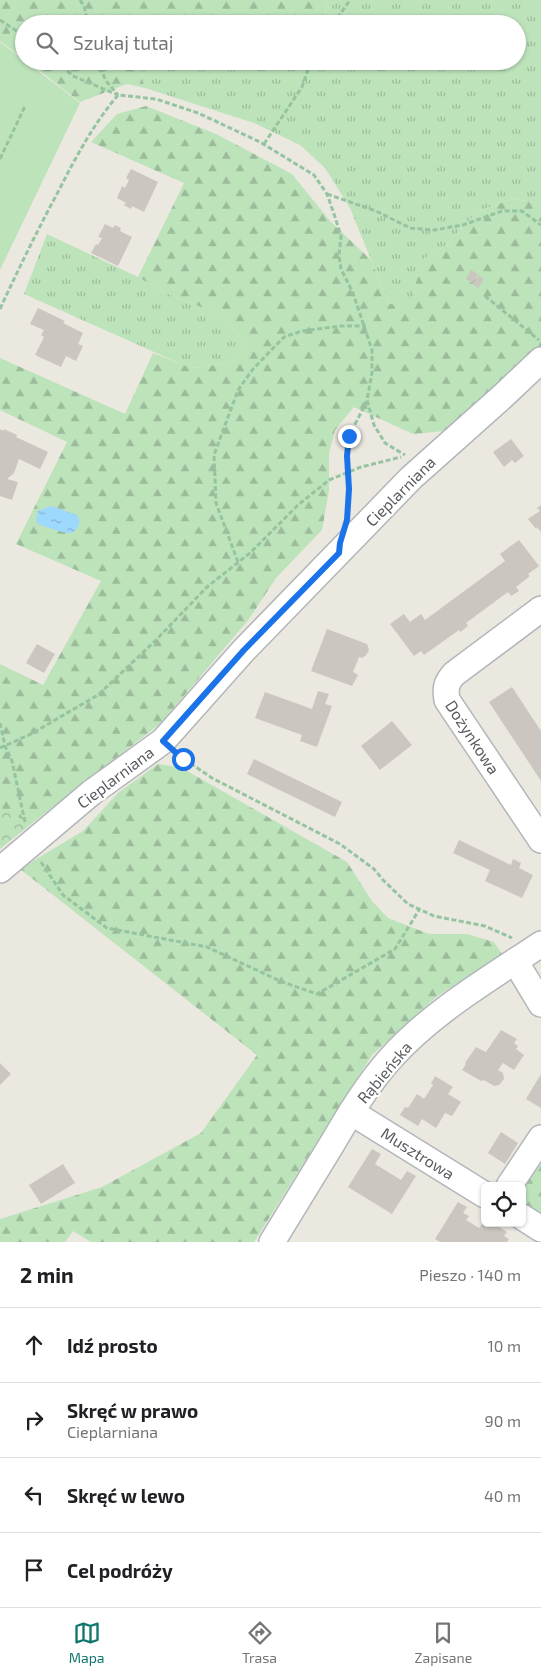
<!DOCTYPE html>
<html lang="pl">
<head>
<meta charset="utf-8">
<style>
	:root { --surface:#fff; --page:#f2f2f2; --text:#202124; --muted:#757577; --line:#e0e0e0; --accent:#0f766e }
	body { margin:0; font-family:"Exo 2",sans-serif; background:var(--page); color:var(--text) }
	.controls { position:absolute; right:15px; bottom:15px; display:grid; overflow:hidden; border-radius:8px; box-shadow:0 1px 4px #0004 }
	.controls button { width:45px; height:45px; display:grid; place-items:center; padding:0; border:0; border-bottom:1px solid var(--line); background:var(--surface); color:var(--text); font:25px sans-serif }
	.stop { position:absolute; width:15px; height:15px; margin:-11px; border:4px solid #1a73e8; border-radius:50%; background:#fff }
	.stop.end { background:#1a73e8; border-color:#fff; box-shadow:0 1px 5px #0008 }
	.list { margin:0; padding:0; list-style:none }
	h2 { display:flex; justify-content:space-between; align-items:center; height:65px; margin:0; padding:0 20px; font-size:21px }
	h2 small { font-size:16px; font-weight:400; color:var(--muted) }
	.list li { display:grid; grid-template-columns:32px 1fr auto; gap:15px; align-items:center; box-sizing:border-box; height:75px; padding:0 20px; border-top:1px solid var(--line) }
	.list b { display:block; font-size:19px; white-space:nowrap }
	.list p { margin:0; font-size:16px; white-space:nowrap; color:var(--muted) }
	.list em { font-size:16px; font-style:normal; color:var(--muted) }
	.icon { flex:none; width:28px; height:28px; fill:none; stroke:currentColor; stroke-width:2; stroke-linecap:round; stroke-linejoin:round }
	.map { position:relative; flex:none; width:541px; height:1242px; overflow:hidden }
	.search { position:absolute; background:var(--surface); box-shadow:0 1px 4px #0004; left:15px; right:15px; top:15px; height:55px; display:flex; align-items:center; gap:12px; box-sizing:border-box; padding:0 18px; border-radius:28px; color:var(--muted); font-size:19px }
	.sheet { height:365px; background:var(--surface) }
	nav { display:flex; justify-content:space-around; align-items:center; box-sizing:border-box; height:70px; border-top:1px solid var(--line); background:var(--surface); font-size:14px; color:var(--muted) }
	nav a { display:grid; justify-items:center; gap:2px }
	nav .on { color:var(--accent) }
	.map>svg:first-child { display:block }
	.grass { fill:url(#grass-tufts) }
	.forest { fill:url(#forest-firs) }
	.park { fill:url(#park-crowns) }
	.garden { fill:#bde3bb }
	.water { fill:url(#water-ripples) }
	.building { fill:#cbc6c0 }
	.lines { fill:none; stroke-linecap:round; stroke-linejoin:round }
	.minor-casing { stroke:#b2b6ba; stroke-width:28 }
	.path { stroke:#95c4a0; stroke-width:3; stroke-dasharray:5 2.5; stroke-linecap:butt }
	.minor { stroke:#fff; stroke-width:25 }
	.route { stroke:#1a73e8; stroke-width:6 }
	.labels { text-anchor:middle; dominant-baseline:central; stroke-width:4.5; stroke-linejoin:round; paint-order:stroke }
	.street-label { font-size:16px; fill:#585c60; stroke:#fff }
</style>
</head>
<body>
<div class="map">
<svg width="541" height="1242" viewBox="0 0 541 1242">
	<defs>
		<pattern id="grass-tufts" width="24" height="20" patternUnits="userSpaceOnUse" patternTransform="scale(1.25)"><rect width="24" height="20" fill="#bde3bb"/><path d="M3 7l-1-3M5 7V3M7 7l1-3M15 17l-1-3M17 17v-4M19 17l1-3" fill="none" stroke="#9cbb9b"/></pattern>
		<pattern id="forest-firs" width="22" height="20" patternUnits="userSpaceOnUse" patternTransform="scale(1.25)"><rect width="22" height="20" fill="#bde3bb"/><path d="M5 1l3.5 6h-7zM16 11l3.5 6h-7z" fill="#9cbb9b"/></pattern>
		<pattern id="park-crowns" width="20" height="18" patternUnits="userSpaceOnUse" patternTransform="scale(1.25)"><rect width="20" height="18" fill="#bde3bb"/><path d="M2 6a3 3 0 1 1 6 0M12 15a3 3 0 1 1 6 0" fill="none" stroke="#9cbb9b"/></pattern>
		<pattern id="water-ripples" width="26" height="14" patternUnits="userSpaceOnUse" patternTransform="scale(1.25)"><rect width="26" height="14" fill="#9dd8fd"/><path d="M2 4q2-2 4 0t4 0M15 11q2-2 4 0t4 0" fill="none" stroke="#83b2d0"/></pattern>
	</defs>
	<rect width="100%" height="100%" fill="#ebe8df"/>
	<path class="grass" d="M 328,0 L 541,0 L 541,203 L 513,199 L 478,211 L 445,246 L 420,261 L 412,306 L 389,304 L 350,208 L 325,168 L 300,145 L 254,123 L 145,88 L 139,67 L 142,61 L 517,61 L 517,24 L 321,24 Z
		M 47,234 L 138,277 L 166,293 L 221,315 L 247,344 L 237,362 L 190,368 L 24,294 Z"/>
	<path class="forest" d="M 0,0 L 328,0 L 321,24 L 208,24 L 195,19 L 160,20 L 158,24 L 24,24 L 24,59 L 0,41 Z
		M 27,61 L 142,61 L 139,67 L 145,88 L 127,84 L 80,102 Z
		M 146,106 L 216,134 L 292,174 L 330,221 L 371,260 L 389,304 L 412,305 L 420,261 L 445,246 L 478,211 L 513,199 L 541,203 L 541,347 L 505,380 L 445,431 L 413,434 L 354,407 L 335,430 L 329,454 L 329,491 L 322,530 L 276,578 L 249,619 L 161,723 L 0,848 L 0,664 L 43,685 L 101,581 L 16,544 L 67,442 L 0,410 L 0,358 L 125,414 L 153,353 L 191,368 L 237,362 L 247,344 L 221,315 L 166,293 L 138,277 L 184,183 L 91,142 L 117,114 Z
		M 158,764 L 182,768 L 347,862 L 372,901 L 388,918 L 429,934 L 467,934 L 494,942 L 502,954 L 436,997 L 372,1055 L 254,1242 L 91,1242 L 73,1231 L 65,1242 L 0,1242 L 0,1219 L 102,1187 L 201,1133 L 257,1055 L 20,869 L 83,831 L 118,793 Z
		M 541,1156 L 541,1213 C 536,1210 527,1208 524,1203 C 515,1191 535,1166 541,1156 Z"/>
	<path class="park" d="M 0,807 L 31,824 L 0,849 Z"/>
	<path class="garden" d="M 0,42 L 80,103 L 0,270 Z"/>
	<path class="water" d="M 51,506 L 77,515 C 79,519 80,522 78,527 C 76,529 74,532 72,533 C 67,534 44,527 39,524 L 36,521 L 38,511 Z"/>
	<path class="building" d="M 131,169 L 158,182 L 144,212 L 132,206 L 131,209 L 124,205 L 126,203 L 117,198 L 122,186 L 125,188 L 129,180 L 126,178 Z
		M 105,224 L 113,228 L 115,225 L 121,228 L 120,231 L 132,237 L 118,266 L 91,253 L 96,244 L 98,245 L 102,238 L 98,237 Z
		M 471,270 L 478,274 L 472,283 L 466,279 Z
		M 479,275 L 484,279 L 478,288 L 472,284 Z
		M 38,308 L 65,321 L 63,323 L 83,333 L 78,344 L 83,346 L 76,361 L 66,356 L 61,367 L 35,355 L 44,337 L 41,335 L 44,330 L 30,324 Z
		M 0,429 L 3,431 L 4,429 L 17,435 L 16,437 L 48,452 L 40,469 L 19,459 L 14,473 L 7,479 L 18,482 L 12,500 L 0,496 Z
		M 511,439 L 524,456 L 515,463 L 512,460 L 504,467 L 493,452 Z
		M 541,505 L 541,532 L 537,527 L 536,529 L 528,519 L 540,511 L 537,508 Z
		M 519,540 L 539,566 L 528,574 L 530,576 L 516,587 L 519,591 L 511,596 L 508,592 L 466,623 L 468,626 L 460,632 L 459,630 L 424,655 L 421,651 L 414,656 L 390,624 L 404,614 L 410,622 L 421,614 L 425,620 L 505,561 L 500,554 Z
		M 327,629 L 367,644 L 369,650 L 366,655 L 362,658 L 359,657 L 353,672 L 358,675 L 352,686 L 311,671 Z
		M 37,644 L 55,654 L 44,673 L 26,663 Z
		M 512,687 L 541,731 L 541,781 L 489,702 Z
		M 318,691 L 329,694 L 325,704 L 332,706 L 317,747 L 300,741 L 302,735 L 255,718 L 265,692 L 312,709 Z
		M 392,721 L 412,745 L 380,770 L 361,746 Z
		M 254,759 L 342,802 L 335,817 L 247,774 Z
		M 459,840 L 511,865 L 513,859 L 521,863 L 519,868 L 533,875 L 522,898 L 485,881 L 490,870 L 453,853 Z
		M 501,1030 L 517,1039 L 514,1043 L 518,1046 L 516,1049 L 524,1055 L 514,1070 L 503,1063 L 498,1070 L 503,1073 L 504,1079 L 499,1085 L 494,1086 L 484,1080 L 481,1081 L 462,1070 L 466,1064 L 465,1063 L 476,1047 L 486,1052 Z
		M 0,1063 L 11,1074 L 0,1085 Z
		M 541,1074 L 541,1108 L 526,1099 Z
		M 435,1076 L 453,1087 L 448,1094 L 461,1102 L 452,1116 L 445,1113 L 436,1128 L 422,1119 L 418,1126 L 400,1115 L 405,1107 L 408,1108 L 417,1094 L 424,1099 L 433,1085 L 431,1084 Z
		M 501,1132 L 518,1143 L 505,1164 L 488,1153 Z
		M 372,1149 L 381,1154 L 375,1164 L 401,1180 L 407,1171 L 416,1176 L 392,1214 L 348,1187 Z
		M 63,1164 L 75,1183 L 41,1204 L 29,1185 Z
		M 458,1202 L 467,1207 L 463,1213 L 469,1216 L 466,1220 L 479,1228 L 482,1224 L 487,1227 L 490,1223 L 493,1223 L 507,1232 L 504,1236 L 509,1239 L 507,1242 L 440,1242 L 435,1239 Z"/>
	<g class="lines">
		<defs>
			<path id="minor" d="M 541,609 L 454,674 C 446,683 445,688 447,700 L 541,840
				M 0,870 L 91,793 L 163,741 L 244,650 L 411,478 L 504,395 L 541,360
				M 515,961 L 541,1004
				M 351,1112 L 485,1195
				M 509,1186 L 541,1138
				M 522,1217 L 541,1229
				M 272,1242 C 292,1209 312,1177 332,1144 C 349,1115 367,1085 390,1059 C 432,1012 489,979 541,944"/>
		</defs>
		<use href="#minor" class="minor-casing"/>
		<path class="path" d="M 80,0 L 84,6 L 88,24
			M 0,20 L 24,36
			M 333,24 L 350,0
			M 56,61 L 73,76 L 118,95
			M 96,61 L 107,82 L 118,95
			M 264,144 L 302,87 L 311,61
			M 0,159 L 25,106
			M 327,194 L 376,211 L 410,228 L 434,230 L 463,225 L 502,211 L 522,211 L 541,225
			M 485,296 L 539,340
			M 0,309 C 18,270 37,231 58,192 C 76,157 92,126 118,95 L 156,99 L 198,113 L 260,142 L 314,175 L 327,194 L 334,214 L 341,236 L 339,256 L 341,269 L 353,293 L 372,350 L 372,373 L 367,400 L 374,425 L 385,443 L 405,455
			M 347,513 C 347,505 349,497 349,489 C 349,471 346,454 349,436 L 367,401
			M 238,562 L 216,503 L 214,455 L 238,390 L 253,369 L 284,337 L 302,331 L 341,326 L 366,326
			M 0,723 L 5,746 L 12,761 L 25,822
			M 0,748 L 31,734 L 98,695 L 154,642 L 207,587 L 250,553 L 298,505 L 329,480 L 361,467 L 401,457
			M 178,755 L 212,778 L 340,844 L 374,869 L 383,880 L 408,904 L 434,916 L 485,926 L 512,938
			M 41,862 L 63,895 L 107,928 L 207,947 L 280,981 L 317,994 L 395,949 L 419,910"/>
		<use href="#minor" class="minor"/>
	</g>
	<g class="lines">
		<path class="route" d="M 183,759 L 163,741 L 244,650 L 339,553 L 340,543 L 347,520 L 349,489 L 347,456 L 349,436"/>
	</g>
	<g class="labels">
		<g class="street-label">
			<text transform="translate(400 491) rotate(-45)">Cieplarniana</text>
			<text transform="translate(473 737) rotate(57)">Dożynkowa</text>
			<text transform="translate(115 777) rotate(-37)">Cieplarniana</text>
			<text transform="translate(384 1072) rotate(-50)">Rąbieńska</text>
			<text transform="translate(418 1153) rotate(32)">Musztrowa</text>
		</g>
	</g>
</svg>
<div class="controls">
<button><svg class="icon" aria-label="locate" viewBox="0 0 24 24"><circle cx="12" cy="12" r="6"/><path d="M12 2v4M12 18v4M2 12h4M18 12h4"/></svg></button>
</div>
<div class="stop" style="left:183px;top:759px"></div>
<div class="stop end" style="left:349px;top:436px"></div>
<div class="search"><svg class="icon" aria-label="search" viewBox="0 0 24 24"><circle cx="10" cy="10" r="6"/><path d="M15 15l6 6"/></svg>Szukaj tutaj</div>
</div>
<section class="sheet">
<h2>2 min<small>Pieszo · 140 m</small></h2>
<ul class="list">
<li><svg class="icon" aria-label="ahead" viewBox="0 0 24 24"><path d="M12 20V5M6 11l6-6 6 6"/></svg><div><b>Idź prosto</b></div><em>10 m</em></li>
<li><svg class="icon" aria-label="right" viewBox="0 0 24 24"><path d="M7 20v-9h11M14 6l5 5-5 5"/></svg><div><b>Skręć w prawo</b><p>Cieplarniana</p></div><em>90 m</em></li>
<li><svg class="icon" aria-label="left" viewBox="0 0 24 24"><path d="M17 20v-9H6M10 6l-5 5 5 5"/></svg><div><b>Skręć w lewo</b></div><em>40 m</em></li>
<li><svg class="icon" aria-label="arrive" viewBox="0 0 24 24"><path d="M6 21V4h12l-3 4 3 4H6"/></svg><div><b>Cel podróży</b></div></li>
</ul>
</section>
<nav>
<a class="on"><svg class="icon" aria-label="map" viewBox="0 0 24 24"><path d="M3 6l6-2 6 2 6-2v14l-6 2-6-2-6 2zM9 4v14M15 6v14"/></svg>Mapa</a>
<a><svg class="icon" aria-label="directions" viewBox="0 0 24 24"><path d="M12 3l9 9-9 9-9-9zM9 14v-3h6M13 9l2 2-2 2"/></svg>Trasa</a>
<a><svg class="icon" aria-label="saved" viewBox="0 0 24 24"><path d="M7 4h10v16l-5-4-5 4z"/></svg>Zapisane</a>
</nav>
</body>
</html>
